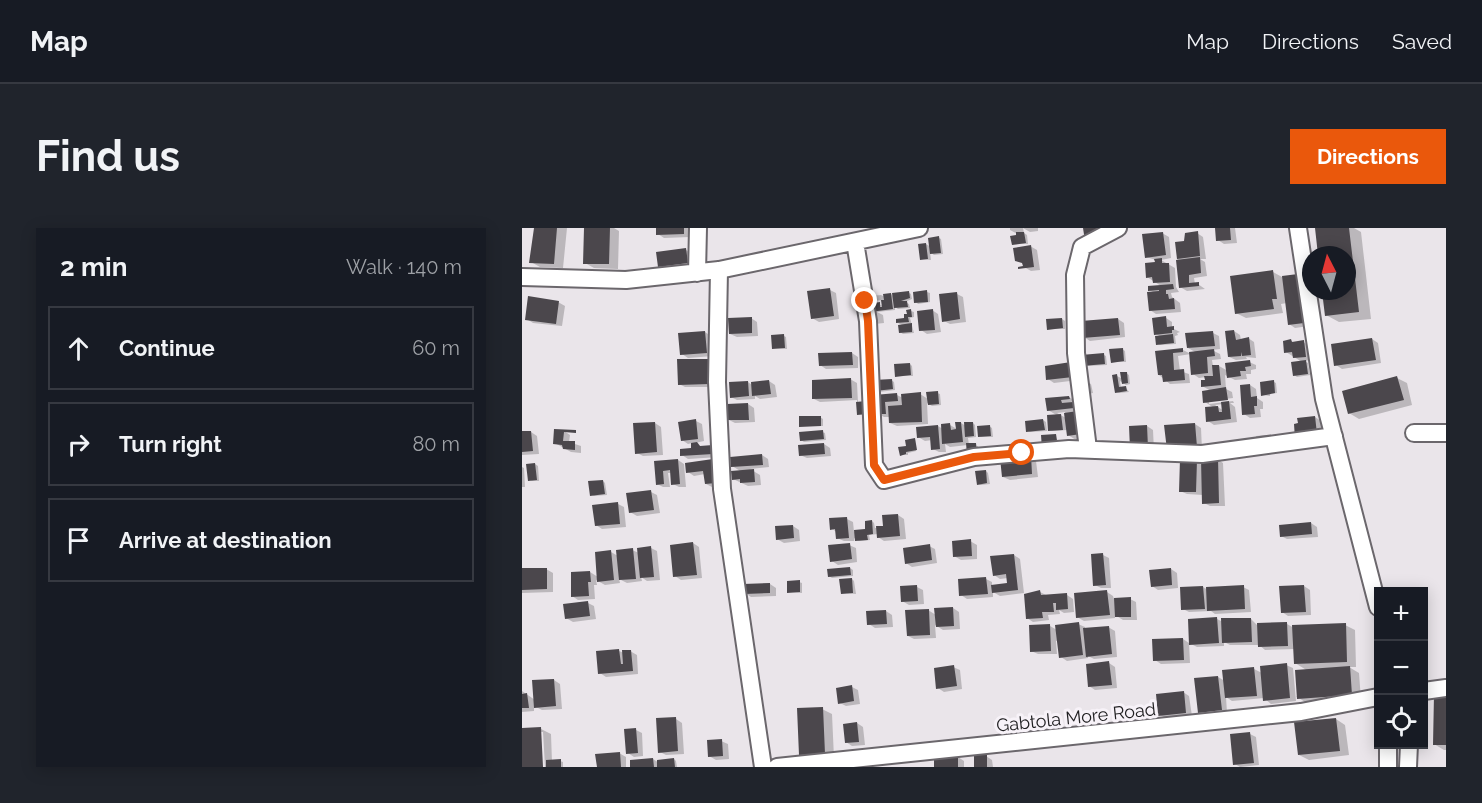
<!DOCTYPE html>
<html lang="en">
<head>
<meta charset="utf-8">
<style>
	:root { --surface:#171b24; --page:#20242c; --text:#f1f3f6; --muted:#9ea1a6; --line:#363941; --accent:#ea580c }
	body { margin:0; font-family:Raleway,sans-serif; background:var(--page); color:var(--text) }
	.controls { position:absolute; right:18px; bottom:18px; display:grid; overflow:hidden; border-radius:0px; box-shadow:0 3px 15px #0003 }
	.controls button { width:54px; height:54px; display:grid; place-items:center; padding:0; border:0; border-bottom:2px solid var(--line); background:var(--surface); color:var(--text); font:30px sans-serif }
	.compass { position:absolute; left:780px; top:18px; width:54px; height:54px; border-radius:50%; background:var(--surface); box-shadow:0 3px 15px #0003; rotate:354deg }
	.stop { position:absolute; width:18px; height:18px; margin:-14px; border:4px solid #ea580c; border-radius:50%; background:#fff }
	.stop.end { background:#ea580c; border-color:#fff; box-shadow:0 2px 6px #0008 }
	.list { margin:0; padding:0; list-style:none }
	h2 { display:flex; justify-content:space-between; align-items:center; height:78px; margin:0; padding:0 24px; font-size:26px }
	h2 small { font-size:20px; font-weight:400; color:var(--muted) }
	.list li { display:grid; grid-template-columns:39px 1fr auto; gap:18px; align-items:center; box-sizing:border-box; height:84px; margin:0 12px 12px; padding:0 12px; border:2px solid var(--line); border-radius:0px }
	.list b { display:block; font-size:22px; white-space:nowrap }
	.list em { font-size:20px; font-style:normal; color:var(--muted) }
	.icon { flex:none; width:33px; height:33px; fill:none; stroke:currentColor; stroke-width:2; stroke-linecap:round; stroke-linejoin:round }
	.map { position:relative; flex:none; width:924px; height:539px; overflow:hidden; border-radius:0px }
	header { display:flex; align-items:center; gap:36px; box-sizing:border-box; height:84px; padding:0 30px; background:var(--surface); border-bottom:2px solid var(--line) }
	header strong { font-size:28px }
	nav { display:flex; gap:33px; margin-inline-start:auto; font-size:21px }
	.intro { display:flex; align-items:center; justify-content:space-between; box-sizing:border-box; height:144px; padding:0 36px }
	h1 { margin:0; font-size:42px }
	.button { padding:15px 27px; border-radius:0px; background:var(--accent); color:#fff; font-size:21px; font-weight:700 }
	main { display:flex; gap:36px; padding:0 36px }
	aside { flex:1; background:var(--surface); border-radius:0px; box-shadow:0 3px 15px #0003 }
	.map>svg:first-child { display:block }
	.shadow { fill:#0003; fill-rule:evenodd }
	.building { fill:#4b474c }
	.lines { fill:none; stroke-linecap:round; stroke-linejoin:round }
	.minor-casing { stroke:#6b676c; stroke-width:20 }
	.minor { stroke:#fff; stroke-width:16 }
	.route { stroke:#ea580c; stroke-width:8 }
	.labels { text-anchor:middle; dominant-baseline:central; stroke-width:6; stroke-linejoin:round; paint-order:stroke }
	.street-label { font-size:18px; fill:#212022; stroke:#f7f2f8 }
</style>
</head>
<body>
<header>
<strong>Map</strong>
<nav><a>Map</a><a>Directions</a><a>Saved</a></nav>
</header>
<div class="intro"><h1>Find us</h1><a class="button">Directions</a></div>
<main>
<aside>
<h2>2 min<small>Walk · 140 m</small></h2>
<ul class="list">
<li><svg class="icon" aria-label="ahead" viewBox="0 0 24 24"><path d="M12 20V5M6 11l6-6 6 6"/></svg><div><b>Continue</b></div><em>60 m</em></li>
<li><svg class="icon" aria-label="right" viewBox="0 0 24 24"><path d="M7 20v-9h11M14 6l5 5-5 5"/></svg><div><b>Turn right</b></div><em>80 m</em></li>
<li><svg class="icon" aria-label="arrive" viewBox="0 0 24 24"><path d="M6 21V4h12l-3 4 3 4H6"/></svg><div><b>Arrive at destination</b></div></li>
</ul>
</aside>
<div class="map">
<svg width="924" height="539" viewBox="0 0 924 539">
	<rect width="100%" height="100%" fill="#eae5ea"/>
	<path class="shadow" d="M 13,0 L 45,0 L 41,40 L 18,39 L 9,34 Z
		M 64,0 L 92,0 L 97,3 L 96,41 L 72,40 L 63,35 Z
		M 136,0 L 167,0 L 168,9 L 142,10 L 136,6 Z
		M 488,0 L 501,0 L 502,5 L 505,7 L 506,16 L 491,16 L 499,8 L 488,2 Z
		M 501,0 L 516,0 L 516,3 L 508,4 Z
		M 694,0 L 713,0 L 715,15 L 702,16 L 696,12 Z
		M 795,0 L 832,0 L 839,4 L 849,91 L 817,94 L 804,87 L 802,63 L 825,63 L 825,27 L 798,27 Z
		M 640,5 L 647,9 L 649,30 L 639,32 L 653,40 L 654,59 L 657,64 L 649,65 L 650,69 L 658,75 L 659,84 L 634,86 L 628,82 L 633,65 L 627,62 L 639,58 L 625,49 L 634,36 L 634,32 L 624,29 Z
		M 675,5 L 681,9 L 684,31 L 678,31 L 683,34 L 685,48 L 672,50 L 673,56 L 676,56 L 683,61 L 665,63 L 658,59 L 654,15 L 663,14 Z
		M 417,10 L 419,11 L 421,26 L 412,27 L 408,24 L 409,32 L 399,31 L 398,17 L 404,16 L 409,19 Z
		M 508,18 L 515,22 L 518,42 L 509,43 L 502,39 Z
		M 164,22 L 170,26 L 172,38 L 144,41 L 138,38 Z
		M 751,44 L 760,49 L 776,47 L 787,98 L 773,100 L 767,96 L 765,75 L 759,76 L 761,85 L 724,90 L 714,85 Z
		M 308,62 L 314,65 L 317,91 L 297,94 L 290,90 Z
		M 386,64 L 389,66 L 390,71 L 383,74 L 387,76 L 388,80 L 376,81 L 373,79 L 373,82 L 355,84 L 361,87 L 362,95 L 353,96 L 351,94 L 355,93 L 354,84 L 349,83 L 355,82 L 357,76 L 361,78 L 361,72 L 350,73 L 347,68 L 359,67 L 363,69 L 369,66 L 372,69 Z
		M 405,64 L 408,65 L 408,74 L 396,76 L 394,74 Z
		M 435,66 L 441,69 L 444,94 L 428,96 L 422,93 Z
		M 36,74 L 43,78 L 40,98 L 11,95 L 5,91 Z
		M 410,82 L 416,86 L 419,104 L 405,106 L 399,102 Z
		M 389,83 L 392,84 L 392,89 L 388,90 L 392,105 L 381,106 L 378,104 L 382,98 L 376,95 L 384,91 Z
		M 229,90 L 235,94 L 236,108 L 215,109 L 208,106 Z
		M 644,90 L 650,94 L 650,100 L 658,104 L 655,105 L 656,107 L 653,108 L 654,116 L 638,117 L 636,116 L 639,109 L 634,106 Z
		M 540,91 L 543,93 L 543,101 L 527,101 L 526,92 Z
		M 596,91 L 602,95 L 603,109 L 568,113 L 562,109 Z
		M 712,103 L 718,107 L 719,112 L 726,110 L 732,114 L 734,130 L 724,129 L 725,131 L 714,132 L 707,129 Z
		M 183,104 L 189,108 L 191,128 L 166,130 L 160,126 Z
		M 691,105 L 697,108 L 698,121 L 690,122 L 698,126 L 699,131 L 690,132 L 691,138 L 697,138 L 706,143 L 727,134 L 734,137 L 734,141 L 729,142 L 729,146 L 724,146 L 725,151 L 713,152 L 703,147 L 704,161 L 710,164 L 711,170 L 687,173 L 687,176 L 711,173 L 712,175 L 708,175 L 713,179 L 715,194 L 692,197 L 686,193 L 692,180 L 683,174 L 689,163 L 680,158 L 684,153 L 684,149 L 677,150 L 671,146 L 669,126 L 656,128 L 658,143 L 667,146 L 668,155 L 648,156 L 637,147 L 635,124 L 661,122 L 667,125 L 675,125 L 666,120 ZM 701,176 L 702,183 L 693,177 Z
		M 262,108 L 264,109 L 265,121 L 251,120 Z
		M 850,111 L 856,115 L 859,135 L 820,141 L 814,137 Z
		M 769,113 L 773,115 L 781,114 L 788,118 L 789,132 L 782,133 L 786,135 L 788,147 L 775,149 L 772,147 L 780,134 L 764,124 Z
		M 600,121 L 603,123 L 604,134 L 590,134 Z
		M 330,125 L 336,129 L 336,140 L 304,141 L 298,137 Z
		M 582,127 L 584,128 L 585,137 L 565,138 L 562,137 Z
		M 157,133 L 186,133 L 192,136 L 193,159 L 163,159 L 157,156 Z
		M 388,136 L 390,138 L 391,148 L 375,148 Z
		M 524,139 L 556,152 L 532,155 L 526,151 Z
		M 604,145 L 607,147 L 608,156 L 604,157 L 598,153 L 599,161 L 604,160 L 607,164 L 597,165 L 594,164 L 595,148 L 601,151 Z
		M 875,150 L 885,155 L 890,177 L 837,191 L 827,185 Z
		M 328,151 L 335,155 L 336,175 L 347,187 L 336,186 L 335,172 L 298,174 L 292,171 Z
		M 369,152 L 372,154 L 373,162 L 357,164 L 354,162 Z
		M 247,153 L 253,157 L 255,169 L 238,171 L 233,168 L 233,171 L 215,172 L 209,169 L 226,154 L 230,157 Z
		M 752,154 L 754,155 L 755,165 L 748,166 L 748,168 L 741,167 Z
		M 567,155 L 569,156 L 571,165 L 566,166 L 562,156 Z
		M 728,157 L 734,161 L 735,170 L 741,174 L 741,181 L 738,181 L 739,189 L 728,190 L 722,186 Z
		M 415,165 L 418,166 L 419,177 L 410,178 L 405,175 L 406,196 L 375,198 L 368,195 L 368,189 L 362,189 L 356,186 L 354,169 L 375,167 L 381,170 L 398,166 L 406,171 Z
		M 547,169 L 553,173 L 549,174 L 557,179 L 558,183 L 552,183 L 562,189 L 561,213 L 541,218 L 540,212 L 554,212 L 546,207 L 545,202 L 530,203 L 528,202 L 536,188 L 526,182 L 525,171 ZM 543,184 L 544,190 L 535,185 Z
		M 226,176 L 232,180 L 233,194 L 213,195 L 207,192 L 207,177 Z
		M 298,189 L 301,191 L 301,198 L 279,198 Z
		M 793,189 L 799,193 L 801,209 L 781,214 Z
		M 521,192 L 524,194 L 525,203 L 508,204 L 506,203 Z
		M 174,193 L 180,196 L 182,213 L 173,215 L 197,229 L 166,231 L 160,227 L 171,222 L 170,215 L 166,216 L 160,212 Z
		M 133,195 L 139,199 L 141,227 L 121,228 L 115,225 Z
		M 439,195 L 444,198 L 451,195 L 453,197 L 454,209 L 446,210 L 447,217 L 456,218 L 457,227 L 446,217 L 428,219 L 423,216 L 424,224 L 417,224 L 411,221 L 410,212 L 403,213 L 396,209 L 416,198 L 421,201 L 428,197 L 435,201 Z
		M 673,196 L 679,200 L 680,222 L 644,199 Z
		M 467,198 L 470,200 L 471,209 L 458,209 Z
		M 625,198 L 631,202 L 632,223 L 616,224 Z
		M 42,203 L 48,207 L 47,214 L 59,218 L 59,225 L 49,224 L 33,215 Z
		M 9,204 L 15,208 L 17,226 L 0,227 L 0,205 Z
		M 300,204 L 303,205 L 304,212 L 282,214 L 279,212 Z
		M 744,207 L 746,208 L 747,215 L 735,214 L 734,208 Z
		M 392,211 L 394,223 L 386,225 L 386,227 L 379,227 Z
		M 302,216 L 308,220 L 309,228 L 285,230 L 278,227 Z
		M 240,227 L 246,231 L 247,239 L 228,241 L 238,247 L 239,257 L 226,258 L 211,251 L 220,244 L 210,238 Z
		M 508,229 L 514,233 L 516,249 L 488,252 L 481,249 Z
		M 695,231 L 701,235 L 703,278 L 688,278 L 682,275 L 681,267 L 665,266 L 658,263 L 675,234 L 680,237 Z
		M 156,232 L 162,236 L 164,259 L 157,259 L 151,256 L 150,245 L 146,245 L 148,259 L 141,259 L 135,256 L 133,234 Z
		M 191,233 L 200,258 L 190,259 L 184,256 L 183,246 L 172,248 L 166,244 Z
		M 13,236 L 16,238 L 17,253 L 10,253 L 8,252 Z
		M 0,239 L 2,240 L 3,259 L 0,259 Z
		M 464,243 L 466,245 L 468,256 L 459,257 L 456,256 Z
		M 81,253 L 83,255 L 85,267 L 72,268 L 70,267 Z
		M 129,264 L 135,267 L 138,285 L 115,288 L 108,284 Z
		M 96,276 L 102,279 L 104,299 L 80,301 L 74,297 Z
		M 376,287 L 382,291 L 384,311 L 362,313 L 356,309 L 356,306 L 347,307 L 348,312 L 337,313 L 332,310 L 332,313 L 322,313 L 315,310 L 315,304 L 310,301 L 325,291 L 331,294 L 332,304 L 345,303 L 350,293 L 352,295 L 353,300 L 363,299 Z
		M 789,295 L 795,299 L 796,309 L 765,311 L 759,308 Z
		M 271,298 L 277,302 L 278,313 L 262,315 L 255,311 Z
		M 448,313 L 455,317 L 455,331 L 439,332 L 432,328 Z
		M 171,315 L 177,319 L 180,350 L 159,352 L 153,348 Z
		M 327,317 L 334,320 L 335,334 L 316,337 L 310,333 Z
		M 407,318 L 413,321 L 415,335 L 390,339 L 384,335 Z
		M 129,320 L 135,323 L 138,352 L 125,353 L 119,349 L 120,353 L 105,355 L 97,351 L 98,355 L 83,357 L 74,352 L 75,357 L 72,357 L 73,371 L 56,372 L 50,368 L 68,344 L 76,349 L 89,324 L 96,328 L 110,322 L 117,325 Z
		M 492,327 L 498,331 L 502,365 L 478,368 L 471,364 L 471,369 L 445,371 L 439,367 L 464,351 L 470,354 L 470,358 L 486,356 L 486,350 L 478,351 L 472,347 Z
		M 581,327 L 587,330 L 589,360 L 579,360 L 573,357 Z
		M 328,340 L 331,342 L 331,348 L 310,350 L 307,348 Z
		M 24,341 L 31,345 L 31,364 L 0,365 L 0,342 Z
		M 649,341 L 655,345 L 656,360 L 636,362 L 630,358 Z
		M 330,351 L 332,353 L 334,366 L 320,365 Z
		M 277,354 L 280,355 L 280,365 L 267,364 Z
		M 248,356 L 254,360 L 254,368 L 229,369 L 223,365 Z
		M 782,358 L 788,362 L 789,387 L 766,388 L 760,384 Z
		M 395,359 L 401,362 L 402,376 L 387,377 L 380,373 Z
		M 681,359 L 686,362 L 721,359 L 727,362 L 729,384 L 693,386 L 689,383 L 667,384 L 661,381 Z
		M 518,364 L 524,367 L 545,367 L 551,371 L 552,384 L 542,385 L 537,382 L 538,386 L 526,387 L 527,392 L 511,394 L 505,390 Z
		M 585,364 L 591,368 L 592,371 L 608,371 L 614,374 L 615,392 L 601,392 L 593,387 L 593,390 L 562,393 L 555,389 Z
		M 66,375 L 72,378 L 74,391 L 51,394 L 44,390 Z
		M 431,380 L 437,384 L 438,401 L 421,402 L 413,397 L 414,410 L 392,411 L 386,408 L 406,382 L 414,387 Z
		M 364,383 L 370,387 L 371,399 L 353,400 L 347,396 Z
		M 695,391 L 701,394 L 701,392 L 729,391 L 735,397 L 765,396 L 772,400 L 823,397 L 833,402 L 834,439 L 827,439 L 837,445 L 839,472 L 786,476 L 774,468 L 776,468 L 786,443 L 773,435 L 773,421 L 743,422 L 737,417 L 708,417 L 702,414 L 702,418 L 675,419 L 669,416 Z
		M 556,396 L 563,399 L 563,402 L 586,399 L 593,403 L 595,429 L 572,431 L 566,428 L 566,430 L 545,433 L 539,429 L 537,412 L 534,413 L 535,426 L 516,426 L 509,423 L 528,398 L 535,402 Z
		M 661,411 L 667,415 L 668,435 L 639,436 L 633,432 Z
		M 97,423 L 102,425 L 108,423 L 115,427 L 116,446 L 84,449 L 78,445 Z
		M 587,435 L 593,439 L 595,460 L 573,462 L 567,458 Z
		M 764,437 L 771,440 L 774,473 L 749,476 L 742,470 L 710,473 L 704,469 L 705,485 L 683,487 L 677,484 L 696,449 L 703,453 L 732,441 L 740,445 Z
		M 431,439 L 438,442 L 440,461 L 422,464 L 416,460 Z
		M 32,452 L 38,456 L 40,481 L 20,482 L 12,478 L 12,483 L 0,484 L 0,463 L 13,472 Z
		M 330,459 L 336,462 L 338,476 L 324,478 L 318,475 Z
		M 661,464 L 667,468 L 670,488 L 644,490 L 638,487 Z
		M 924,467 L 924,522 L 922,522 L 912,516 Z
		M 300,481 L 310,486 L 312,530 L 288,531 L 278,526 Z
		M 154,491 L 160,495 L 162,526 L 144,527 L 138,524 Z
		M 814,491 L 823,497 L 827,527 L 787,532 L 777,527 Z
		M 335,495 L 341,499 L 343,517 L 330,518 L 324,514 Z
		M 0,501 L 19,501 L 29,506 L 30,534 L 38,533 L 41,534 L 41,539 L 23,539 L 21,504 L 18,504 L 20,539 L 0,539 Z
		M 114,502 L 120,505 L 121,528 L 112,529 L 106,525 Z
		M 728,506 L 734,509 L 737,537 L 718,539 L 713,536 Z
		M 199,513 L 206,516 L 207,531 L 194,532 L 187,528 Z
		M 97,525 L 104,529 L 104,539 L 76,539 L 75,527 Z
		M 453,528 L 464,528 L 470,532 L 471,539 L 454,539 Z
		M 436,529 L 442,533 L 442,539 L 414,539 L 413,530 Z
		M 131,531 L 137,535 L 152,531 L 154,533 L 155,539 L 110,539 L 109,533 Z"/>
	<path class="building" d="M 12,0 L 35,0 L 32,36 L 7,35 Z
		M 62,0 L 88,0 L 87,36 L 61,36 Z
		M 134,0 L 162,0 L 162,6 L 134,7 Z
		M 561,0 L 588,0 L 563,13 Z
		M 693,0 L 708,0 L 709,12 L 694,13 Z
		M 793,0 L 827,0 L 837,84 L 803,88 L 800,63 L 825,63 L 825,27 L 796,27 Z
		M 676,3 L 678,28 L 655,31 L 653,14 L 662,13 L 663,5 Z
		M 494,4 L 502,4 L 504,15 L 490,17 L 488,8 L 494,7 Z
		M 641,4 L 644,27 L 623,30 L 620,6 Z
		M 417,8 L 419,25 L 408,26 L 406,10 Z
		M 404,15 L 406,31 L 398,32 L 396,16 Z
		M 509,17 L 512,39 L 496,41 L 496,39 L 501,38 L 500,35 L 493,33 L 491,20 Z
		M 164,20 L 166,35 L 136,39 L 134,24 Z
		M 678,29 L 679,45 L 667,47 L 667,55 L 677,54 L 677,58 L 657,60 L 654,32 Z
		M 640,30 L 640,35 L 647,35 L 648,54 L 631,55 L 630,49 L 624,50 L 623,35 L 633,34 L 632,31 Z
		M 751,42 L 755,71 L 750,71 L 752,81 L 713,86 L 708,48 Z
		M 776,46 L 782,95 L 766,97 L 760,48 Z
		M 651,56 L 652,61 L 644,62 L 644,66 L 646,66 L 647,71 L 652,70 L 653,81 L 627,83 L 625,64 L 637,63 L 637,62 L 626,63 L 626,58 Z
		M 308,60 L 312,88 L 289,91 L 285,63 Z
		M 405,62 L 406,74 L 392,75 L 391,64 Z
		M 387,63 L 388,70 L 379,73 L 385,73 L 386,79 L 372,80 L 370,65 Z
		M 435,64 L 438,91 L 420,94 L 417,66 Z
		M 369,65 L 371,81 L 348,84 L 347,81 L 353,80 L 352,75 L 358,74 L 358,79 L 360,79 L 359,72 L 362,72 L 361,66 Z
		M 6,68 L 37,73 L 34,96 L 3,92 Z
		M 389,81 L 390,89 L 386,89 L 387,94 L 374,95 L 374,91 L 382,90 L 382,86 L 385,86 L 384,82 Z
		M 411,81 L 413,102 L 397,103 L 395,83 Z
		M 644,88 L 645,99 L 652,98 L 652,102 L 650,102 L 650,105 L 632,107 L 630,90 Z
		M 230,89 L 230,105 L 207,106 L 206,90 Z
		M 540,90 L 541,100 L 525,102 L 524,91 Z
		M 596,90 L 598,107 L 560,110 L 559,93 Z
		M 390,95 L 390,104 L 377,105 L 376,97 Z
		M 712,102 L 714,112 L 727,109 L 729,127 L 720,128 L 720,124 L 719,128 L 706,129 L 703,103 Z
		M 183,103 L 185,125 L 158,127 L 156,105 Z
		M 691,103 L 693,118 L 665,120 L 663,105 Z
		M 262,106 L 263,120 L 250,121 L 249,107 Z
		M 651,106 L 652,115 L 634,117 L 633,108 Z
		M 850,110 L 854,132 L 812,138 L 809,116 Z
		M 769,111 L 770,114 L 782,112 L 784,129 L 771,130 L 770,124 L 762,125 L 761,113 Z
		M 601,120 L 602,133 L 589,135 L 587,121 Z
		M 661,120 L 661,124 L 651,125 L 652,142 L 662,141 L 663,152 L 641,154 L 640,147 L 636,147 L 633,123 Z
		M 692,121 L 693,128 L 685,129 L 686,145 L 669,147 L 667,124 Z
		M 330,124 L 331,137 L 297,138 L 296,125 Z
		M 582,125 L 583,136 L 560,138 L 559,127 Z
		M 155,131 L 186,131 L 187,156 L 156,157 Z
		M 728,132 L 729,138 L 723,139 L 724,143 L 718,143 L 719,148 L 705,150 L 703,135 Z
		M 784,132 L 786,146 L 771,148 L 769,134 Z
		M 549,134 L 551,149 L 524,152 L 523,138 Z
		M 388,135 L 389,147 L 373,149 L 372,136 Z
		M 690,137 L 697,137 L 699,157 L 679,159 L 679,152 L 683,152 L 682,148 L 691,148 Z
		M 598,144 L 605,144 L 606,155 L 600,156 Z
		M 595,146 L 597,159 L 604,158 L 605,163 L 593,165 L 590,147 Z
		M 875,148 L 882,172 L 826,186 L 820,163 Z
		M 329,150 L 330,170 L 290,171 L 290,152 Z
		M 370,151 L 371,161 L 353,163 L 352,152 Z
		M 247,152 L 249,166 L 230,168 L 229,154 Z
		M 752,152 L 753,165 L 739,168 L 738,154 Z
		M 226,153 L 227,168 L 208,170 L 207,154 Z
		M 728,156 L 729,169 L 735,168 L 735,178 L 732,178 L 733,186 L 720,187 L 718,157 Z
		M 704,159 L 706,172 L 681,175 L 680,163 Z
		M 416,163 L 417,176 L 406,177 L 404,164 Z
		M 399,164 L 400,194 L 367,195 L 366,178 L 380,177 L 379,166 Z
		M 375,165 L 376,173 L 363,174 L 364,186 L 354,186 L 352,167 Z
		M 547,168 L 548,171 L 539,172 L 540,175 L 551,174 L 552,180 L 525,183 L 523,170 Z
		M 344,173 L 345,186 L 335,187 L 334,174 Z
		M 707,173 L 709,191 L 684,194 L 683,179 L 696,178 L 697,184 L 700,184 L 699,174 Z
		M 226,175 L 227,192 L 206,192 L 205,176 Z
		M 556,183 L 559,206 L 545,208 L 542,185 Z
		M 539,186 L 541,202 L 526,203 L 525,187 Z
		M 277,188 L 299,188 L 299,198 L 277,199 Z
		M 793,188 L 795,206 L 773,211 L 772,196 L 776,195 L 775,190 Z
		M 174,191 L 176,211 L 159,213 L 156,194 Z
		M 521,191 L 523,202 L 504,204 L 503,193 Z
		M 133,194 L 135,224 L 113,226 L 111,195 Z
		M 433,194 L 439,194 L 441,214 L 420,216 L 419,196 L 428,195 L 429,202 L 434,201 Z
		M 442,194 L 451,194 L 452,208 L 443,209 Z
		M 673,195 L 675,219 L 645,222 L 642,197 Z
		M 416,197 L 418,221 L 409,222 L 408,209 L 395,210 L 394,199 Z
		M 468,197 L 469,208 L 456,209 L 455,198 Z
		M 625,197 L 626,220 L 608,221 L 607,198 Z
		M 32,201 L 54,202 L 54,205 L 42,204 L 41,213 L 53,213 L 53,222 L 41,221 L 40,217 L 31,216 Z
		M 301,202 L 302,211 L 278,213 L 277,204 Z
		M 0,203 L 9,203 L 11,223 L 0,224 Z
		M 534,206 L 536,219 L 520,221 L 519,207 Z
		M 393,210 L 395,222 L 384,224 L 384,226 L 378,228 L 376,219 L 384,218 L 383,212 Z
		M 175,214 L 178,218 L 191,217 L 191,226 L 158,228 L 158,221 L 169,220 L 169,215 Z
		M 302,215 L 303,226 L 277,228 L 276,217 Z
		M 444,215 L 454,215 L 455,226 L 445,227 Z
		M 240,226 L 241,237 L 209,239 L 208,229 Z
		M 509,227 L 510,246 L 480,249 L 478,230 Z
		M 696,230 L 697,275 L 680,276 L 679,231 Z
		M 156,231 L 158,256 L 149,257 L 148,242 L 141,243 L 142,256 L 134,257 L 132,233 Z
		M 191,231 L 194,255 L 183,256 L 181,243 L 164,245 L 163,235 Z
		M 658,231 L 675,232 L 674,264 L 657,264 Z
		M 13,235 L 15,252 L 6,253 L 4,236 Z
		M 232,241 L 233,254 L 218,255 L 218,251 L 210,252 L 209,243 Z
		M 464,242 L 465,255 L 455,257 L 453,243 Z
		M 81,252 L 83,266 L 68,268 L 66,253 Z
		M 129,262 L 132,282 L 107,285 L 104,265 Z
		M 96,274 L 98,296 L 73,298 L 70,277 Z
		M 376,286 L 378,308 L 355,310 L 354,298 L 361,298 L 360,287 Z
		M 325,289 L 327,310 L 314,311 L 313,301 L 308,302 L 307,290 Z
		M 350,292 L 351,306 L 345,307 L 346,312 L 333,313 L 332,302 L 343,301 L 343,293 Z
		M 789,294 L 790,306 L 758,309 L 757,297 Z
		M 271,297 L 272,310 L 254,312 L 253,298 Z
		M 449,311 L 450,328 L 431,329 L 430,313 Z
		M 171,314 L 175,347 L 151,349 L 148,317 Z
		M 328,315 L 330,331 L 308,334 L 306,317 Z
		M 408,316 L 410,332 L 383,336 L 381,320 Z
		M 129,318 L 132,349 L 118,350 L 115,320 Z
		M 111,320 L 114,351 L 97,352 L 94,322 Z
		M 89,322 L 92,352 L 75,354 L 73,324 Z
		M 581,325 L 584,357 L 571,358 L 569,326 Z
		M 492,326 L 496,362 L 470,365 L 469,357 L 485,355 L 484,346 L 471,348 L 468,328 Z
		M 328,339 L 329,347 L 306,349 L 305,341 Z
		M 0,340 L 25,340 L 25,361 L 0,362 Z
		M 649,340 L 650,357 L 629,359 L 627,342 Z
		M 68,343 L 69,354 L 66,354 L 67,368 L 49,369 L 49,344 Z
		M 464,349 L 466,366 L 437,368 L 436,351 Z
		M 330,350 L 331,365 L 319,366 L 317,351 Z
		M 278,352 L 278,364 L 265,365 L 265,353 Z
		M 248,355 L 248,365 L 222,366 L 221,356 Z
		M 395,357 L 396,373 L 379,374 L 378,358 Z
		M 722,357 L 723,381 L 685,383 L 684,359 Z
		M 782,357 L 784,384 L 759,385 L 757,358 Z
		M 681,358 L 683,381 L 659,382 L 658,359 Z
		M 518,362 L 519,367 L 545,365 L 546,381 L 534,382 L 534,375 L 531,375 L 532,384 L 520,384 L 521,390 L 504,391 L 502,366 Z
		M 585,362 L 588,387 L 554,390 L 552,365 Z
		M 609,369 L 609,389 L 593,389 L 592,370 Z
		M 66,373 L 68,388 L 43,391 L 41,376 Z
		M 431,379 L 432,398 L 414,399 L 412,380 Z
		M 407,381 L 408,407 L 385,408 L 383,382 Z
		M 364,382 L 365,396 L 345,397 L 344,383 Z
		M 695,389 L 697,415 L 667,417 L 666,391 Z
		M 699,390 L 729,390 L 730,414 L 700,415 Z
		M 557,394 L 561,427 L 537,430 L 533,397 Z
		M 765,394 L 766,418 L 736,419 L 735,395 Z
		M 824,395 L 825,434 L 772,436 L 770,397 Z
		M 528,396 L 529,423 L 508,424 L 507,397 Z
		M 587,398 L 590,426 L 564,429 L 561,400 Z
		M 661,410 L 662,432 L 631,433 L 630,411 Z
		M 97,421 L 99,436 L 101,436 L 100,422 L 109,422 L 111,443 L 76,446 L 74,423 Z
		M 587,433 L 590,457 L 566,459 L 564,436 Z
		M 765,435 L 768,470 L 741,473 L 738,438 Z
		M 432,437 L 435,458 L 414,461 L 412,440 Z
		M 828,438 L 830,467 L 775,471 L 773,442 Z
		M 732,439 L 735,468 L 703,470 L 700,442 Z
		M 696,448 L 700,482 L 676,485 L 672,450 Z
		M 32,451 L 34,478 L 12,480 L 10,452 Z
		M 330,457 L 332,473 L 316,476 L 314,460 Z
		M 662,463 L 664,485 L 636,488 L 634,466 Z
		M 5,465 L 7,480 L 0,480 L 0,466 Z
		M 912,466 L 924,466 L 924,517 L 911,517 Z
		M 301,479 L 303,526 L 277,527 L 275,480 Z
		M 154,489 L 156,523 L 136,525 L 134,490 Z
		M 814,490 L 818,523 L 776,527 L 772,494 Z
		M 335,494 L 337,514 L 323,515 L 321,496 Z
		M 19,499 L 21,539 L 0,539 L 0,500 Z
		M 114,500 L 116,525 L 104,526 L 102,501 Z
		M 728,504 L 732,535 L 711,537 L 708,506 Z
		M 200,511 L 201,528 L 186,529 L 185,512 Z
		M 98,524 L 99,539 L 75,539 L 73,526 Z
		M 452,527 L 465,527 L 465,539 L 452,539 Z
		M 436,528 L 436,539 L 412,539 L 412,529 Z
		M 131,530 L 132,539 L 108,539 L 108,532 Z
		M 152,530 L 153,539 L 135,539 L 135,532 Z
		M 39,531 L 39,539 L 24,539 L 24,532 Z"/>
	<g class="lines">
		<defs>
			<path id="minor" d="M 776,0 L 802,171 L 856,379
				M 333,14 L 346,93 L 352,237 L 362,252 L 452,229 L 547,221 L 680,226 L 812,208
				M 197,42 L 195,154 L 200,261 L 241,539
				M 175,45 L 176,0
				M 0,49 L 104,52 L 197,42 L 397,0
				M 892,205 L 924,205
				M 566,221 L 554,125 L 553,47 L 560,19 L 596,0
				M 902,463 L 924,460
				M 255,539 L 779,484 L 856,469
				M 866,539 L 866,516
				M 886,539 L 887,516"/>
		</defs>
		<use href="#minor" class="minor-casing"/>
		<use href="#minor" class="minor"/>
	</g>
	<g class="lines">
		<path class="route" d="M 343,73 L 346,93 L 352,237 L 362,252 L 452,229 L 500,225"/>
	</g>
	<g class="labels">
		<g class="street-label">
			<text transform="translate(554 489) rotate(-6)">Gabtola More Road</text>
		</g>
	</g>
</svg>
<div class="controls">
<button>+</button>
<button>−</button>
<button><svg class="icon" aria-label="locate" viewBox="0 0 24 24"><circle cx="12" cy="12" r="6"/><path d="M12 2v4M12 18v4M2 12h4M18 12h4"/></svg></button>
</div>
<svg class="compass" viewBox="-18 -18 36 36"><path d="M0-13l5 13h-10z" fill="#e53935"/><path d="M0 13l5-13h-10z" fill="#9ea1a6"/></svg>
<div class="stop" style="left:500px;top:225px"></div>
<div class="stop end" style="left:343px;top:73px"></div>
</div>
</main>
</body>
</html>
